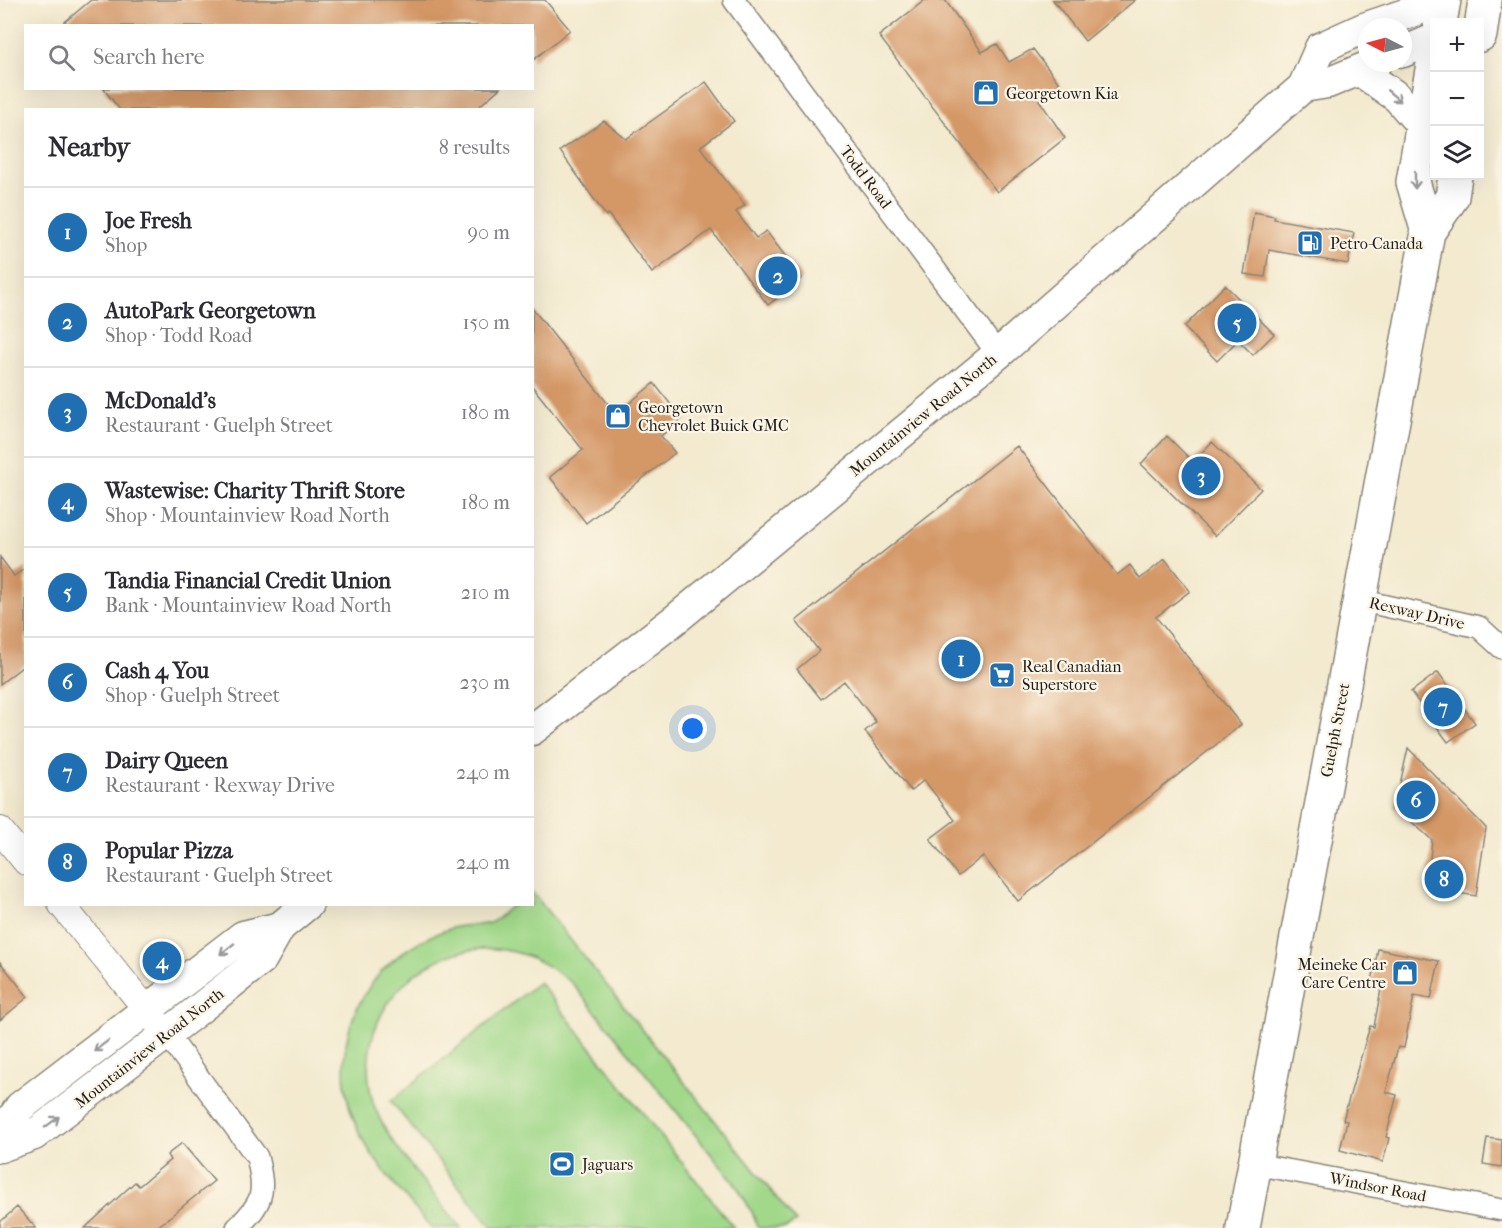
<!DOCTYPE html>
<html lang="en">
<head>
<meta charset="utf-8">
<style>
	:root { --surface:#fff; --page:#f2f2f3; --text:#2b2b33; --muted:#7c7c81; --line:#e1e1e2; --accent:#1f6fb2 }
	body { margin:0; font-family:"IM FELL French Canon",serif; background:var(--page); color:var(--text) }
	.controls { position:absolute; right:18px; top:18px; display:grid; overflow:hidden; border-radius:0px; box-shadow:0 6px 24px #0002 }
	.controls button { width:54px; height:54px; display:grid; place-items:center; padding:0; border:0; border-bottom:2px solid var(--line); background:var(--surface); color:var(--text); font:30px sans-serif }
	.compass { position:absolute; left:1358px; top:18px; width:54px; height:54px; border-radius:50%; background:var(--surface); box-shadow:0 6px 24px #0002; rotate:276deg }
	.you { position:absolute; left:693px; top:729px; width:21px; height:21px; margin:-15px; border:4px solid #fff; border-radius:50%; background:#1a73e8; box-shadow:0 0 0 9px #1a73e833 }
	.badge { display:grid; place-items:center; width:39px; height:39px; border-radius:50%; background:var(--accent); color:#fff; font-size:20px; font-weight:700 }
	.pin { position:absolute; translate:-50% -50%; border:3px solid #fff; box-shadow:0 2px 6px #0006 }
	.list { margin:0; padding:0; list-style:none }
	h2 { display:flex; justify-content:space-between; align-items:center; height:78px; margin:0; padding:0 24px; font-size:26px }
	h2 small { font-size:20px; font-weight:400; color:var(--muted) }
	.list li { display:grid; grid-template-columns:39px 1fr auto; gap:18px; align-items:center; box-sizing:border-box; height:90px; padding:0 24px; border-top:2px solid var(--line) }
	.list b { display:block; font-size:22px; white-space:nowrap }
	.list p { margin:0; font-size:20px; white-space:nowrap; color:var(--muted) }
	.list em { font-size:20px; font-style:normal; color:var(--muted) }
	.icon { flex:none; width:33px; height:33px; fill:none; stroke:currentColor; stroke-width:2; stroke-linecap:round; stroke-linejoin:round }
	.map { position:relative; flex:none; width:1502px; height:1228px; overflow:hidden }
	.search { position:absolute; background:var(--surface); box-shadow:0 6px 24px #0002; left:24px; top:24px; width:510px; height:66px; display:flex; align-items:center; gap:15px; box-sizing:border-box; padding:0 21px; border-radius:0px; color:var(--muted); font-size:22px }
	.panel { position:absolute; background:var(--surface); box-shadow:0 6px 24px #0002; left:24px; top:108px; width:510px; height:798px; border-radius:0px }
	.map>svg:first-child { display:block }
	.green { fill:#a1d88a; stroke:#5e7a53; stroke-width:1.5 }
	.building { fill:#d49766 }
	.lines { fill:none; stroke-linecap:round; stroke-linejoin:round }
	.minor-casing { stroke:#888376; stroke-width:24 }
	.tertiary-casing { stroke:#888376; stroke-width:28 }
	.secondary-casing { stroke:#888376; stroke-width:33 }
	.primary-casing { stroke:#888376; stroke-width:36 }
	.minor { stroke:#fff; stroke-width:21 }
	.tertiary { stroke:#fff; stroke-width:26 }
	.secondary { stroke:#fff; stroke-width:30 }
	.primary { stroke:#fff; stroke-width:33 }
	.oneway { stroke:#999 }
	.labels { text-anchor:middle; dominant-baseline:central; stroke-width:4.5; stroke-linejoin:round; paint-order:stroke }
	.poi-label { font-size:16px; fill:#1c1c1c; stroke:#fcf5e5; text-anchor:start }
	.street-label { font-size:16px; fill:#1c1c1c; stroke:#fcf5e5 }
</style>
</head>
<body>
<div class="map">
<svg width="1502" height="1228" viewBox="0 0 1502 1228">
	<rect width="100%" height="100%" fill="#fcf5e5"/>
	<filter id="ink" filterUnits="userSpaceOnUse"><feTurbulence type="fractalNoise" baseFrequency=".0167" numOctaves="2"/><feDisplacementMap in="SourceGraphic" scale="12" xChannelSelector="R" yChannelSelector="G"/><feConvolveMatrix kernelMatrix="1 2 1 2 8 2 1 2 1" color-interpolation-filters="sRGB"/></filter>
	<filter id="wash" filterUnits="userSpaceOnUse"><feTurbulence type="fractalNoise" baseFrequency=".008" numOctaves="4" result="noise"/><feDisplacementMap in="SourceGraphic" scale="24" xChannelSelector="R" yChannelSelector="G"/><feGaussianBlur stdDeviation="1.35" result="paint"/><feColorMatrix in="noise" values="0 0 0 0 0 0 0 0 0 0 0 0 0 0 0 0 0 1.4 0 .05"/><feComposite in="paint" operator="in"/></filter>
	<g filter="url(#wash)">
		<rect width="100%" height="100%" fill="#f3eacf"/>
		<path class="green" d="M 533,893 L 796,1222 L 786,1228 L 758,1228 L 752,1212 L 736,1185 L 572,983 C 547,964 526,951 494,949 C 413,945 350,1023 373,1102 C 386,1143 434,1193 461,1228 L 431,1228 C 410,1202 377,1167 362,1138 C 321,1061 353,971 431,936 C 440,932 452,927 462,926 C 470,924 481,926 489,923 C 499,921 505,908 514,905 C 519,903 527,904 532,904 Z
			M 539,982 L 734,1228 L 492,1228 L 391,1101 Z"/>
		<g id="blocks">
			<path class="building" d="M 91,0 L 545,0 L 570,30 L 532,61 L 532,26 L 60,26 Z
				M 925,0 L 945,0 L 982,52 L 997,44 L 1009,62 L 1033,49 L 1062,87 L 1039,100 L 1065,138 L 997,192 L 879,36 Z
				M 1053,0 L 1135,0 L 1085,41 Z
				M 706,82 L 734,121 L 700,147 L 745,205 L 736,212 L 756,238 L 766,231 L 802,278 L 768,305 L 711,230 L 652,273 L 608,214 L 606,216 L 560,151 L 604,121 L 626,139 Z
				M 103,88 L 500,88 L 475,110 L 120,110 Z
				M 1254,212 L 1275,216 L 1274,219 L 1354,233 L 1348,264 L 1269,250 L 1265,277 L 1244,274 Z
				M 1225,285 L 1274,334 L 1253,355 L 1238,340 L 1217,361 L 1184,327 Z
				M 532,308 L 616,414 L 654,383 L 682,419 L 661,436 L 675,453 L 586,523 L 550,477 L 583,450 L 532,386 Z
				M 1167,436 L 1193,462 L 1212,442 L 1261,489 L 1215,536 L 1141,464 Z
				M 1017,446 L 1117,575 L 1130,565 L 1140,579 L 1165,559 L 1190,591 L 1156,617 L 1241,725 L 1018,901 L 983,856 L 958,876 L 930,839 L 955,820 L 924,780 L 911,791 L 865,731 L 876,722 L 844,681 L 821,699 L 797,669 L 819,651 L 796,621 Z
				M 0,557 L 14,576 L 26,568 L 26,664 L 0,684 Z
				M 1438,672 L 1475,723 L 1448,742 L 1411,692 Z
				M 1408,748 L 1486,828 L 1476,896 L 1427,888 L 1432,840 L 1395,807 Z
				M 1378,949 L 1439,961 L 1431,999 L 1414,996 L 1404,1048 L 1398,1047 L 1386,1092 L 1397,1095 L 1386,1137 L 1389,1138 L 1383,1162 L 1340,1150 L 1347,1121 L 1343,1120 L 1351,1091 L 1370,1026 L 1374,1027 L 1381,989 L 1371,987 Z
				M 0,962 L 28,997 L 0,1020 Z
				M 1487,1138 L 1502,1140 L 1502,1167 L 1483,1164 Z
				M 182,1143 L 214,1181 L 156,1228 L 85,1228 L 135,1182 L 139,1186 L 170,1160 L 167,1155 Z
				M 17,1207 L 36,1228 L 0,1228 L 0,1222 Z"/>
		</g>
	</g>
	<g filter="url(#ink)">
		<use href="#blocks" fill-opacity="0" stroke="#888376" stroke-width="1.5"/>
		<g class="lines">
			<defs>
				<path id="minor" d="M 734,0 L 998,354
					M 1359,600 L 1479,627 L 1502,648
					M 167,1034 L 257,1157 C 266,1194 263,1202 237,1228
					M 1254,1164 L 1502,1210"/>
				<path id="tertiary" d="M 0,830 L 26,862
					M 61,904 L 159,1025"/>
				<path id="secondary" d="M 1403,52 L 1434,39
					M 1359,70 L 1397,97 L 1423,127
					M 1303,87 L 1328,83 L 1376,63
					M 532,730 L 677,618 L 998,354 L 1303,87 L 1320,48 L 1364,28 L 1417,10 L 1437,0
					M 0,1137 L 20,1107 L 243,936 L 280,927 L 308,904
					M 0,1147 L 34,1135 L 194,1013 L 262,959 L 280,927"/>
				<path id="primary" d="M 1440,22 L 1444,0
					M 1480,35 L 1485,0
					M 1428,232 L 1413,182 L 1434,58
					M 1243,1228 L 1428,232 L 1452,197 L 1455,176"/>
			</defs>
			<use href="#minor" class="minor-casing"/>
			<use href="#tertiary" class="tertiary-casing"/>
			<use href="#secondary" class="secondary-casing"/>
			<use href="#primary" class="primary-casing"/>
			<use href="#minor" class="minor"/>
			<use href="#tertiary" class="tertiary"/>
			<use href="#secondary" class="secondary"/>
			<use href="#primary" class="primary"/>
		</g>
		<defs><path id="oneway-shaft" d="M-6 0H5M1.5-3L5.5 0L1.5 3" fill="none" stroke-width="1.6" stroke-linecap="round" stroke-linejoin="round" transform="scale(1.5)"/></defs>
		<g class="oneway">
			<use href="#oneway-shaft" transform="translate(1394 96) rotate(40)"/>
			<use href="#oneway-shaft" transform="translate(1415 180) rotate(90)"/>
			<use href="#oneway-shaft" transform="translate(227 949) rotate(142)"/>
			<use href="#oneway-shaft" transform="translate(101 1046) rotate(143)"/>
			<use href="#oneway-shaft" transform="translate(52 1122) rotate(-37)"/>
		</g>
	</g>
	<defs>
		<symbol id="shop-square" viewBox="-11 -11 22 22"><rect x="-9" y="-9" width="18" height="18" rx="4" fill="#1f6fb2" stroke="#fcf5e5"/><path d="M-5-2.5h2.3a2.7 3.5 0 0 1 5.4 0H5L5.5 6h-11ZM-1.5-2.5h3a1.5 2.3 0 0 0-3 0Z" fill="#fff"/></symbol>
		<symbol id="fuel-square" viewBox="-11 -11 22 22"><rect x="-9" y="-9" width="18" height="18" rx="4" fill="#1f6fb2" stroke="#fcf5e5"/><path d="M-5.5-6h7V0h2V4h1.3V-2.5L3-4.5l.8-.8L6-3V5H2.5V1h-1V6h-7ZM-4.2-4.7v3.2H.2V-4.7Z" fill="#fff"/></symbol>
		<symbol id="supermarket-square" viewBox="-11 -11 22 22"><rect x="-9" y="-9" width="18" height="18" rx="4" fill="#1f6fb2" stroke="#fcf5e5"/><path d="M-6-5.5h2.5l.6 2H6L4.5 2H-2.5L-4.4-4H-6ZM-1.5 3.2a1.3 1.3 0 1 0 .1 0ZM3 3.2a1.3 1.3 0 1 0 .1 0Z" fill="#fff"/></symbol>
		<symbol id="stadium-square" viewBox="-11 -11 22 22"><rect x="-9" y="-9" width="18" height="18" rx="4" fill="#1f6fb2" stroke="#fcf5e5"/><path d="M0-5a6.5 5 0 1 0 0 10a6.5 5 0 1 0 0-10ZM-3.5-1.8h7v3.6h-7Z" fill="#fff"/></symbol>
	</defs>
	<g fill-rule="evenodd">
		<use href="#shop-square" x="971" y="78" width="30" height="30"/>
		<use href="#fuel-square" x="1295" y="228" width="30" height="30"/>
		<use href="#shop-square" x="603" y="401" width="30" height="30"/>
		<use href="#supermarket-square" x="987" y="660" width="30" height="30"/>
		<use href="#shop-square" x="1390" y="958" width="30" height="30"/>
		<use href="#stadium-square" x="547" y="1149" width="30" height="30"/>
	</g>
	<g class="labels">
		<g class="poi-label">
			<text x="1006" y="93">Georgetown Kia</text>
			<text x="1330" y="243">Petro-Canada</text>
			<text x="638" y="407">Georgetown<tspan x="638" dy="18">Chevrolet Buick GMC</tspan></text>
			<text x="1022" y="666">Real Canadian<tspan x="1022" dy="18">Superstore</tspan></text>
			<text x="1386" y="964" text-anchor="end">Meineke Car<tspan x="1386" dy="18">Care Centre</tspan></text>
			<text x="582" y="1164">Jaguars</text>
		</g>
		<g class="street-label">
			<text transform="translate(866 177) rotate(53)">Todd Road</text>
			<text transform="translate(923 415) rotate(-39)">Mountainview Road North</text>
			<text transform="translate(1417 613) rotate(13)">Rexway Drive</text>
			<text transform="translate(1335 730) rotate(-79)">Guelph Street</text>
			<text transform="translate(149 1048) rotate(-38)">Mountainview Road North</text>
			<text transform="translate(1378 1187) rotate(11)">Windsor Road</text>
		</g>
	</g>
</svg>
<div class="controls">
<button>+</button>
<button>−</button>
<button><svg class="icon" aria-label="layers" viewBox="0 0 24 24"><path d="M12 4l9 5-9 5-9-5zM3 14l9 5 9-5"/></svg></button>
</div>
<svg class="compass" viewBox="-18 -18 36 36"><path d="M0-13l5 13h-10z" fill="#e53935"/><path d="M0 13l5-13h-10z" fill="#7c7c81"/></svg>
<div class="you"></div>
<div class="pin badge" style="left:961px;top:659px">1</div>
<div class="pin badge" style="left:778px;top:276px">2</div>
<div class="pin badge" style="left:1201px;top:476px">3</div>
<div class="pin badge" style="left:162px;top:961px">4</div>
<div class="pin badge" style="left:1237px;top:323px">5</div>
<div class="pin badge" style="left:1416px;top:800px">6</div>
<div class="pin badge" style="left:1443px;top:707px">7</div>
<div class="pin badge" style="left:1444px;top:879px">8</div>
<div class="search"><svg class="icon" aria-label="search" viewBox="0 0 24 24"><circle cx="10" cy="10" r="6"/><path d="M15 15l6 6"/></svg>Search here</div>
<section class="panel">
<h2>Nearby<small>8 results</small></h2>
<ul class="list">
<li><span class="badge">1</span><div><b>Joe Fresh</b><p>Shop</p></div><em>90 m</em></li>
<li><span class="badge">2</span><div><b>AutoPark Georgetown</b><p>Shop · Todd Road</p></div><em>150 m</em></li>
<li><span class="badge">3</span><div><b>McDonald's</b><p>Restaurant · Guelph Street</p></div><em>180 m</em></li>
<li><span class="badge">4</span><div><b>Wastewise: Charity Thrift Store</b><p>Shop · Mountainview Road North</p></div><em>180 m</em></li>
<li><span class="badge">5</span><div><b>Tandia Financial Credit Union</b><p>Bank · Mountainview Road North</p></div><em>210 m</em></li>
<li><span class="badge">6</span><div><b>Cash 4 You</b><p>Shop · Guelph Street</p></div><em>230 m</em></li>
<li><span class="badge">7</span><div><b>Dairy Queen</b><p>Restaurant · Rexway Drive</p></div><em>240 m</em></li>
<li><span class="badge">8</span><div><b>Popular Pizza</b><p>Restaurant · Guelph Street</p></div><em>240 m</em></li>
</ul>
</section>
</div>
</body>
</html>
